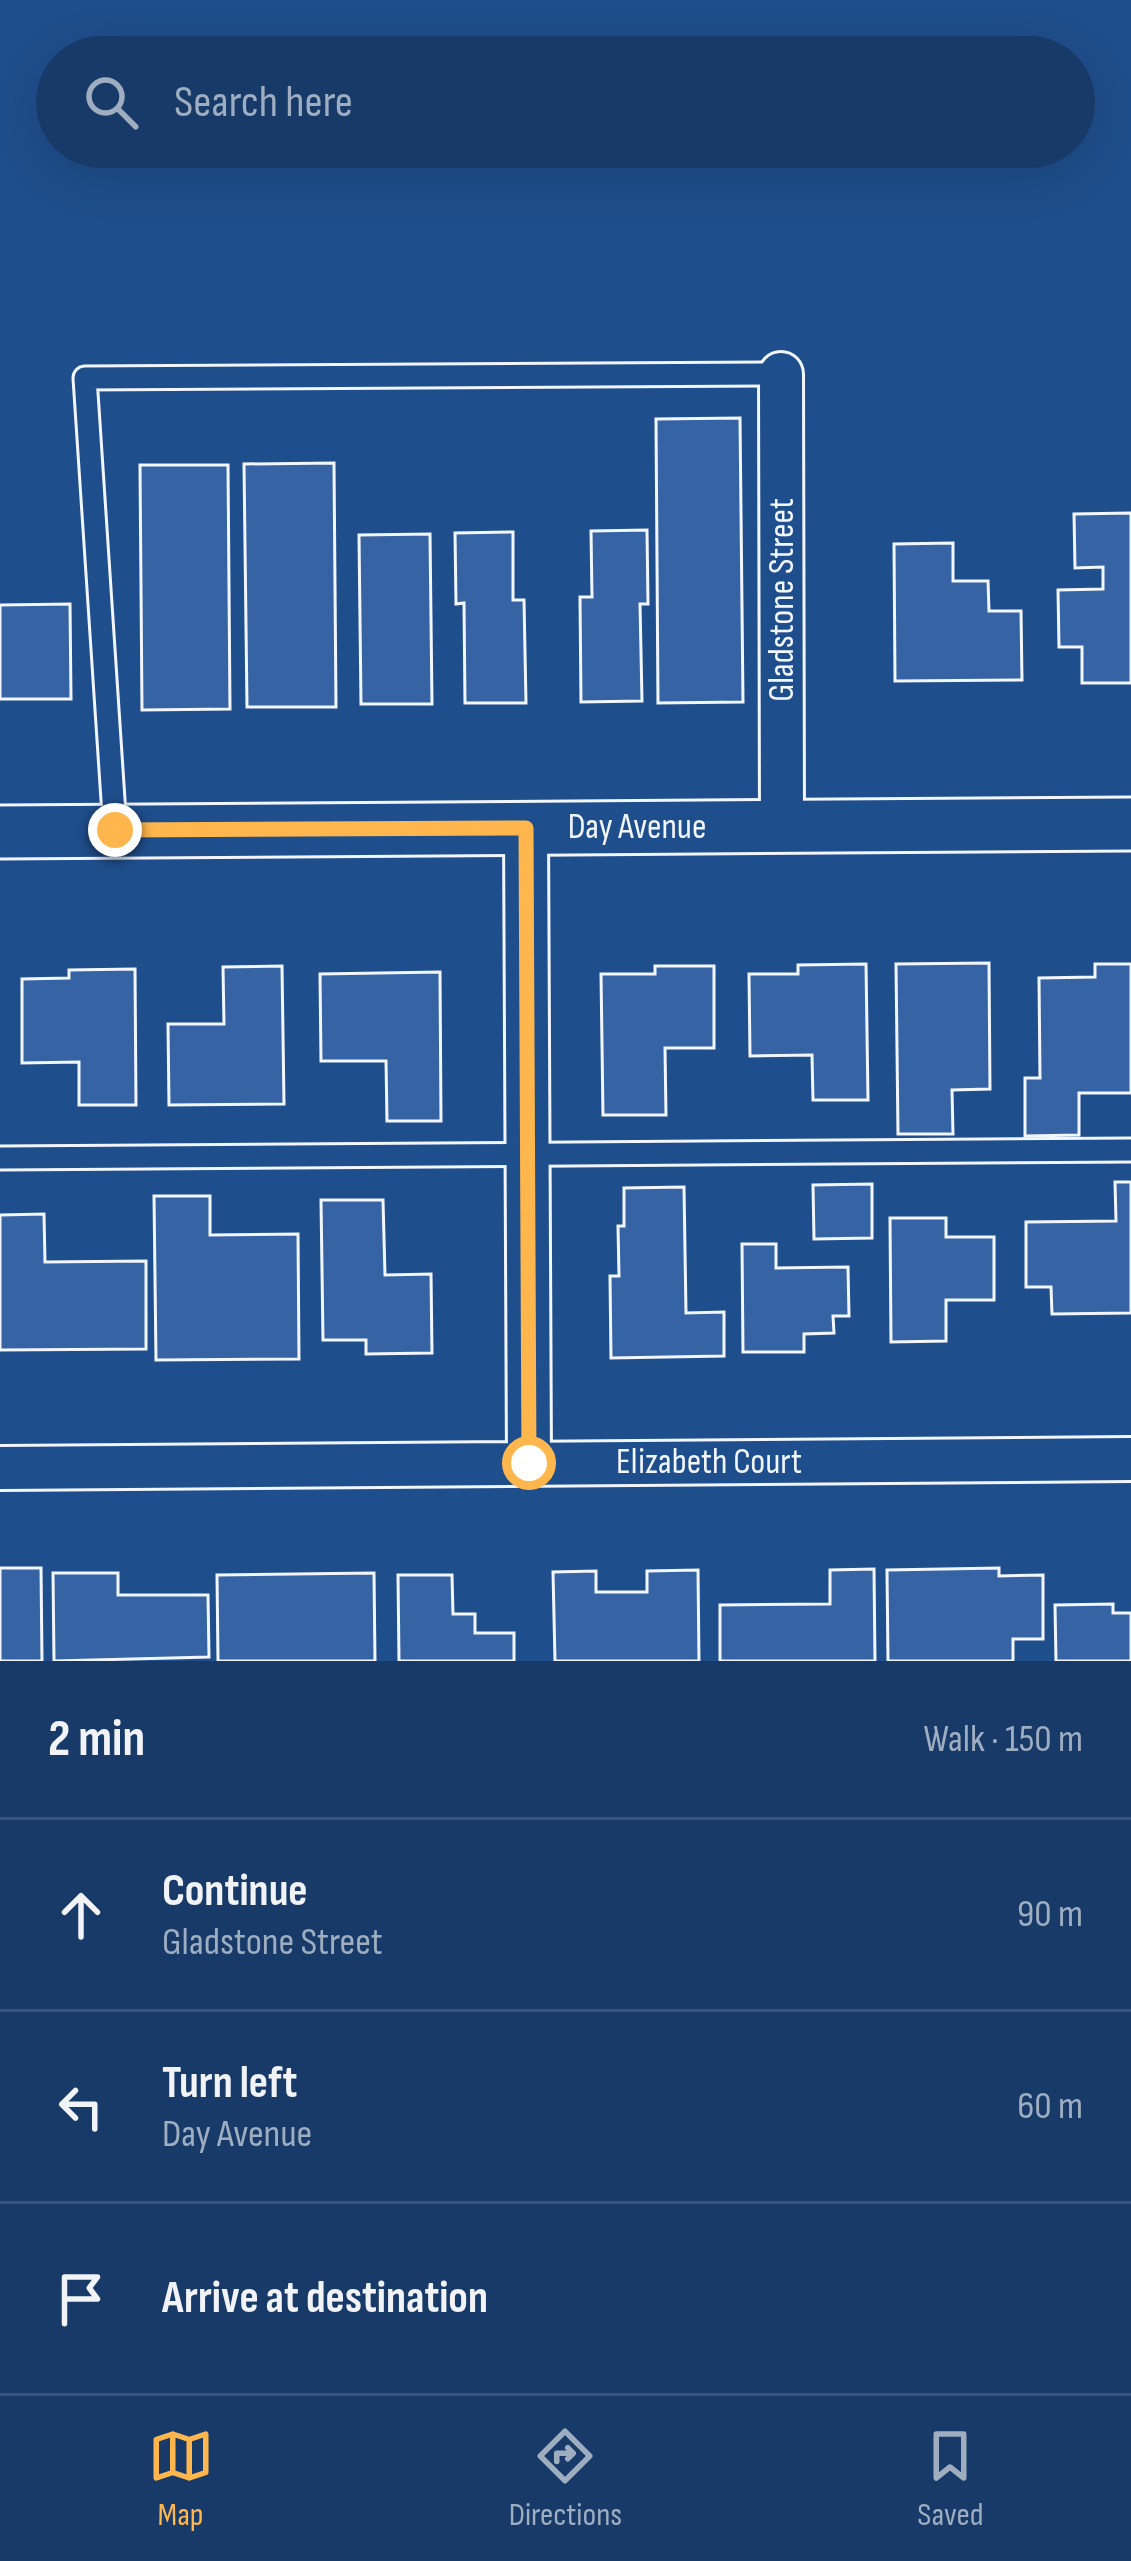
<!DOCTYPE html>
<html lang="en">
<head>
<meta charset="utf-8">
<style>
	:root { --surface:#173a69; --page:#20416f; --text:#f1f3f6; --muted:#9eadc0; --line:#36547d; --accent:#ffb74d }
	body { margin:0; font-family:"Sofia Sans Condensed",sans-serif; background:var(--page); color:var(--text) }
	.stop { position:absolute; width:36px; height:36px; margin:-27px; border:9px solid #ffb74d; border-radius:50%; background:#fff }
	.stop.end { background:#ffb74d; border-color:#fff; box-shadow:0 3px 12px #0008 }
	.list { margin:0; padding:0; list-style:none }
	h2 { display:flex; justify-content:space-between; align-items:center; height:156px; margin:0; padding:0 48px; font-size:51px }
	h2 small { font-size:39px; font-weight:400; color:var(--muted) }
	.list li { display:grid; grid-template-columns:78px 1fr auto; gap:36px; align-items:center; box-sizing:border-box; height:192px; padding:0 48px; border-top:3px solid var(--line) }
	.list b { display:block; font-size:45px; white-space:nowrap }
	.list p { margin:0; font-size:39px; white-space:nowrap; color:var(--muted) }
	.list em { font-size:39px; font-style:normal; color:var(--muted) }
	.icon { flex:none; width:66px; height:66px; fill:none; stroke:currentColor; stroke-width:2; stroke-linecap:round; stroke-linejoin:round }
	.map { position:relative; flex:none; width:1131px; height:1661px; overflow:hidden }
	.search { position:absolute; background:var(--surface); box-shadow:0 12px 48px #0002; left:36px; right:36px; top:36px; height:132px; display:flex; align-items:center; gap:30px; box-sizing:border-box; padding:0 42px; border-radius:66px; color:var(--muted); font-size:45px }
	.sheet { height:732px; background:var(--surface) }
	nav { display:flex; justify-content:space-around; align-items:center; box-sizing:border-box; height:168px; border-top:3px solid var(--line); background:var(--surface); font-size:33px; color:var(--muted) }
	nav a { display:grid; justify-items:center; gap:6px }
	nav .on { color:var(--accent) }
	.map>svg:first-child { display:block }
	.building { fill:#3563a3; stroke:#f2f6ff; stroke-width:3 }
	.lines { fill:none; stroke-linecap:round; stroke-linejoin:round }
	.service-casing { stroke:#f2f6ff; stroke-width:27 }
	.minor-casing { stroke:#f2f6ff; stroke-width:48 }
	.tertiary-casing { stroke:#f2f6ff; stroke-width:57 }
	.service { stroke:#1f4e8c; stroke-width:21 }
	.minor { stroke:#1f4e8c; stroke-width:42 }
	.tertiary { stroke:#1f4e8c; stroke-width:51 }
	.route { stroke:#ffb74d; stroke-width:15 }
	.labels { text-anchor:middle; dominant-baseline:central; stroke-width:9; stroke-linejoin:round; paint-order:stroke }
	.street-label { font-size:36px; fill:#f2f6ff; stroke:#1f4e8c }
</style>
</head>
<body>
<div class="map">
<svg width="1131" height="1661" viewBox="0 0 1131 1661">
	<rect width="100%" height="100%" fill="#1f4e8c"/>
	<path class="building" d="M 740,418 L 743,702 L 658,703 L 656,419 Z
		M 334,463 L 336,707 L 247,707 L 244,464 Z
		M 140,465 L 228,465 L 230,709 L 142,710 Z
		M 1131,513 L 1131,683 L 1082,683 L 1082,647 L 1059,647 L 1058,590 L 1103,589 L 1103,567 L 1075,568 L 1074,514 Z
		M 647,530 L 648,604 L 640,604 L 642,701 L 581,702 L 580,597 L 592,597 L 591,531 Z
		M 513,532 L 513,600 L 524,600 L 526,703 L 465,703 L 464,603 L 456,604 L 455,533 Z
		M 430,534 L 432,704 L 361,704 L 359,535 Z
		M 953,543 L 953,581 L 988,581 L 989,611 L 1021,611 L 1022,680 L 895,681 L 894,544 Z
		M 70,604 L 71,699 L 0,699 L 0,605 Z
		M 989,963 L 990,1089 L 952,1090 L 953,1134 L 898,1134 L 896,964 Z
		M 866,964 L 868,1100 L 813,1100 L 812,1055 L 750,1056 L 749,974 L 798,974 L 798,965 Z
		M 1095,964 L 1131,964 L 1131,1093 L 1079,1093 L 1079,1135 L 1025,1136 L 1025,1078 L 1040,1078 L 1039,978 L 1095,977 Z
		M 282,966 L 284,1104 L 169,1105 L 168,1024 L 224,1024 L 223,967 Z
		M 655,966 L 714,966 L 714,1048 L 665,1048 L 666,1115 L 603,1115 L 601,974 L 655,974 Z
		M 135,969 L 136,1105 L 79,1105 L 79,1062 L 22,1063 L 22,979 L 69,978 L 69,970 Z
		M 440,972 L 441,1121 L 387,1121 L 386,1061 L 321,1061 L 320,974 Z
		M 1115,1182 L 1131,1182 L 1131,1313 L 1052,1314 L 1051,1287 L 1026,1287 L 1026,1222 L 1116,1221 Z
		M 872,1184 L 872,1238 L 814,1239 L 813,1185 Z
		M 684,1187 L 686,1313 L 724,1312 L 724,1356 L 611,1358 L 610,1276 L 619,1276 L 618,1226 L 624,1226 L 624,1188 Z
		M 154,1196 L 210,1196 L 210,1235 L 298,1234 L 299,1359 L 156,1360 Z
		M 321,1200 L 383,1200 L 385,1275 L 431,1274 L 432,1353 L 366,1354 L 366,1340 L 323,1340 Z
		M 44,1214 L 45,1262 L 146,1261 L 146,1349 L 0,1350 L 0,1215 Z
		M 890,1218 L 946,1218 L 946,1237 L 994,1237 L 994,1300 L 946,1300 L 946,1341 L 891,1342 Z
		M 742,1244 L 776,1244 L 776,1268 L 848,1267 L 849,1316 L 833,1316 L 834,1333 L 804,1334 L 804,1352 L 743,1352 Z
		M 0,1568 L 41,1568 L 42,1661 L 0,1661 Z
		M 999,1568 L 999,1576 L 1043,1575 L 1043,1639 L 1013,1639 L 1013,1661 L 888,1661 L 887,1570 Z
		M 874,1569 L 875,1661 L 720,1661 L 720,1605 L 830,1604 L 830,1570 Z
		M 698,1570 L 699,1661 L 555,1661 L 553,1572 L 596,1571 L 596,1592 L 647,1592 L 647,1571 Z
		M 53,1573 L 118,1573 L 118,1595 L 208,1595 L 209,1657 L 54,1661 Z
		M 374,1573 L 375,1661 L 218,1661 L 217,1575 Z
		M 398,1575 L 452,1575 L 453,1614 L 475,1614 L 475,1633 L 514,1633 L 514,1661 L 399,1661 Z
		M 1113,1604 L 1113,1613 L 1131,1613 L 1131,1661 L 1056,1661 L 1055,1605 Z"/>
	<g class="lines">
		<defs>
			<path id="service" d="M 115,830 L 85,378 L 781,374
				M 0,1158 L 1131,1150"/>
			<path id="minor" d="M 781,374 L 782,826
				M 526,828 L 529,1463
				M 0,1468 L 1131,1459"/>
			<path id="tertiary" d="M 0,832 L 1131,824"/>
		</defs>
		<use href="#service" class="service-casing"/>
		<use href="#minor" class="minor-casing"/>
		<use href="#tertiary" class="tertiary-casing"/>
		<use href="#service" class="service"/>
		<use href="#minor" class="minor"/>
		<use href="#tertiary" class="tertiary"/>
	</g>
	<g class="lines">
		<path class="route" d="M 115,830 L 526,828 L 529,1463"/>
	</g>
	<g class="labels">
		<g class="street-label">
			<text transform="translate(782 600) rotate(-90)">Gladstone Street</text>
			<text x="637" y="827">Day Avenue</text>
			<text x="709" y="1462">Elizabeth Court</text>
		</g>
	</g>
</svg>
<div class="stop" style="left:529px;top:1463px"></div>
<div class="stop end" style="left:115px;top:830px"></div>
<div class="search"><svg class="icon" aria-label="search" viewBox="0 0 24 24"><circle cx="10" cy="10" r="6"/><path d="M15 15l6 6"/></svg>Search here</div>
</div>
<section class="sheet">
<h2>2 min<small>Walk · 150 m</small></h2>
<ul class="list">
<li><svg class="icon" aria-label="ahead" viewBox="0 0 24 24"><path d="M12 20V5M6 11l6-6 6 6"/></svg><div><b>Continue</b><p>Gladstone Street</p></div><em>90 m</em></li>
<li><svg class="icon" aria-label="left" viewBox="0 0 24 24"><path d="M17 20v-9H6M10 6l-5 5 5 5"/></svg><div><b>Turn left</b><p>Day Avenue</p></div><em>60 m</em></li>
<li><svg class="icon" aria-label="arrive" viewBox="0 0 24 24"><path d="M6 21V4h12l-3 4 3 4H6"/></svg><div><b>Arrive at destination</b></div></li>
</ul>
</section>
<nav>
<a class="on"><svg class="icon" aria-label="map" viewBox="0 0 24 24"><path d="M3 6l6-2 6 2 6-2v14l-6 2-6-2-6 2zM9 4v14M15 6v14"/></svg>Map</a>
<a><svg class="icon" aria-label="directions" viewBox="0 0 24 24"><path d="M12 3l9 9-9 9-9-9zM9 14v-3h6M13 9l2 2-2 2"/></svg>Directions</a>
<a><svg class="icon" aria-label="saved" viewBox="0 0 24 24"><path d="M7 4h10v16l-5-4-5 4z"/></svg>Saved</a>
</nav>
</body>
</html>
